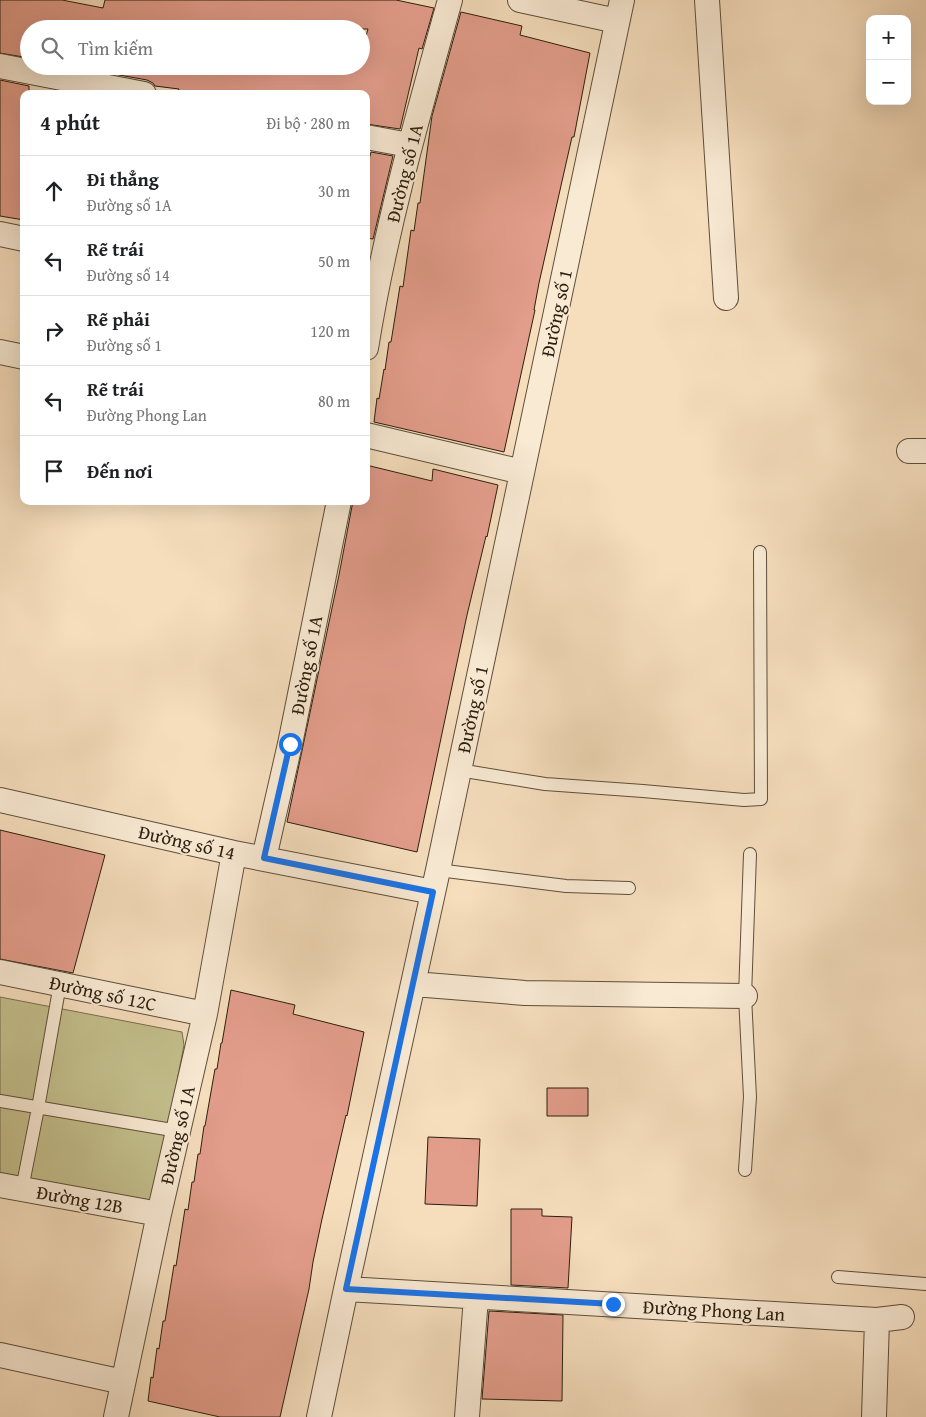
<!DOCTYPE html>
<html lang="vi">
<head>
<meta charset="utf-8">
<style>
	:root { --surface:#fff; --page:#f2f2f2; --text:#202124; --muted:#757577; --line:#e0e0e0 }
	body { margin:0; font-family:"Gentium Book Plus",serif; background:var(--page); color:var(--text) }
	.controls { position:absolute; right:15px; top:15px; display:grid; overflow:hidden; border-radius:10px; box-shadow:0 5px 20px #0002 }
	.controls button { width:45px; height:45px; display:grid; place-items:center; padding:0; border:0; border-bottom:1px solid var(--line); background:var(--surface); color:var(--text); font:25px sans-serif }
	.stop { position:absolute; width:15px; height:15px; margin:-11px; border:4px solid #1a73e8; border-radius:50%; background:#fff }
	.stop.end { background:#1a73e8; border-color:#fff; box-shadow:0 1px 5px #0008 }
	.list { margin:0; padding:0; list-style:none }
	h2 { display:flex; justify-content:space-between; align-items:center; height:65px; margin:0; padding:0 20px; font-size:21px }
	h2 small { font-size:16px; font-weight:400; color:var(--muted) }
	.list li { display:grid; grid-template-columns:32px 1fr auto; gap:15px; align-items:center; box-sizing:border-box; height:70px; padding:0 20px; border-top:1px solid var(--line) }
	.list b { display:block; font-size:19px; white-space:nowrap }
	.list p { margin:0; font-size:16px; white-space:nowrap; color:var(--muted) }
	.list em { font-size:16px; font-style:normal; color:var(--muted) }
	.icon { flex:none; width:28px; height:28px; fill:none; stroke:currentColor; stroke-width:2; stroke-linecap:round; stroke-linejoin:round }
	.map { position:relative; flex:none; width:926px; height:1417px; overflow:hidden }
	.search { position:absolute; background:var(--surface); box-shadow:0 5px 20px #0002; left:20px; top:20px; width:350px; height:55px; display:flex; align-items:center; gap:12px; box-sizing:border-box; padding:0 18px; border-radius:28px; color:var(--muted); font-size:19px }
	.panel { position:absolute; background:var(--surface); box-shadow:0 5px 20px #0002; left:20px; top:90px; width:350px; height:415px; border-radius:10px }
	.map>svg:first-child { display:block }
	.green { fill:#c3bf8c; stroke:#776e4d }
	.building { fill:#e39d8b; stroke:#2b1e0e }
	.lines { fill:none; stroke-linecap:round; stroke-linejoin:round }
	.lane-casing { stroke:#5e4e3a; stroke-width:14 }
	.street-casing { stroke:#5e4e3a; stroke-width:26 }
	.lane { stroke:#f9ead4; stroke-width:12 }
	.street { stroke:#f9ead4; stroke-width:24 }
	.route { stroke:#1a73e8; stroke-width:6 }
	.labels { text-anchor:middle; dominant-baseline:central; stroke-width:4; stroke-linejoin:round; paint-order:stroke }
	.street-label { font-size:19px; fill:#2b1e0e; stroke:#f9ead4 }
</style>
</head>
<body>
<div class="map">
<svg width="926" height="1417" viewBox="0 0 926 1417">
	<rect width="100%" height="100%" fill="#f6debd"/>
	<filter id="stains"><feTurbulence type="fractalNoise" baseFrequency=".004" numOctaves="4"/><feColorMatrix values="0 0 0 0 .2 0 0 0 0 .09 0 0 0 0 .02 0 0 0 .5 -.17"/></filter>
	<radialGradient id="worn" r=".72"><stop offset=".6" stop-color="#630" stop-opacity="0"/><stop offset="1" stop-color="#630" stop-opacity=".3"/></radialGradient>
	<path class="green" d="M 0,997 L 182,1032 L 184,1045 L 154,1199 L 136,1202 L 0,1176 Z"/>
	<path class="building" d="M 0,0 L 62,0 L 103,8 L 105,0 L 396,0 L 434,8 L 422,49 L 419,48 L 400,129 L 366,124 L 366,94 L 195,94 L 178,91 L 179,89 L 155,86 L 153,83 L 147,80 L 108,73 L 108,66 L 361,66 L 361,54 L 368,29 L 29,29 L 29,58 L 0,53 Z
		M 461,12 L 522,26 L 520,35 L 590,53 L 574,137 L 572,137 L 539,283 L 534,310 L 535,310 L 504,452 L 374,422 L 377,398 L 379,399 L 384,369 L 385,370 L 389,342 L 391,342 L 400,286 L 403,287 L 411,230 L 414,231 L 418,203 L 420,203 L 432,116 Z
		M 0,80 L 29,86 L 29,94 L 24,94 L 24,220 L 0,216 Z
		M 371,152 L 393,156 L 373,239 L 366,238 L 366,171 Z
		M 366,465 L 432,481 L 433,469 L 498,485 L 487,537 L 486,536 L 467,615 L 417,852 L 287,822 L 339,575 L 353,501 L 366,501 Z
		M 0,830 L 105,855 L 73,973 L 0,959 Z
		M 231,990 L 295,1005 L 293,1014 L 364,1032 L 347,1116 L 346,1115 L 322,1219 L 313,1262 L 309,1289 L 280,1417 L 220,1417 L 148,1401 L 151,1377 L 153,1378 L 157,1348 L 159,1349 L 163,1321 L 165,1321 L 174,1265 L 176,1266 L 185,1209 L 188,1210 L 192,1182 L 194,1182 L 198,1154 L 200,1154 L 204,1126 L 205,1126 L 215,1069 L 217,1069 L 221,1043 L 222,1043 Z
		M 547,1088 L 588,1088 L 588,1116 L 547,1116 Z
		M 428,1137 L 480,1139 L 477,1206 L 425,1204 Z
		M 511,1209 L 542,1209 L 542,1216 L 572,1217 L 568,1288 L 511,1285 Z
		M 489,1311 L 563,1315 L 562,1401 L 482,1399 Z"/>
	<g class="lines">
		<defs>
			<path id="lane" d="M 459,770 L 545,784 L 643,791 L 744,800 L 761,799 L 760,552
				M 438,870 L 566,886 L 629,888
				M 0,1101 L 178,1131
				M 745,1170 L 750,1097 L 745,996 L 750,854
				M 22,1189 L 38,1108 L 60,984
				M 838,1277 L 926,1284"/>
			<path id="street" d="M 520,0 L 617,21
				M 707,0 L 726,298
				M 0,66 L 144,94
				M 366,137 L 409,145
				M 0,234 L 24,239
				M 366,348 C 385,230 418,115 450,0
				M 0,352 L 24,357
				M 366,435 L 522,472
				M 909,451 L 926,451
				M 0,800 L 234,853 L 433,892
				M 264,858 L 290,744 L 339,501
				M 0,972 L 205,1014
				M 414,984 L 525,993 L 745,996
				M 0,1185 L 159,1214
				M 346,1289 L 877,1320 L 902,1317
				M 0,1355 L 123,1382
				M 116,1417 L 159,1214 L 205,1014 L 234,853
				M 319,1417 L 346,1289 L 438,870 L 622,0
				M 467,1417 L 476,1297
				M 874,1417 L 877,1320"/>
		</defs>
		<use href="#lane" class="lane-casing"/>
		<use href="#street" class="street-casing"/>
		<use href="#lane" class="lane"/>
		<use href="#street" class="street"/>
	</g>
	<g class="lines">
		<path class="route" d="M 290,744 L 264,858 L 433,892 L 346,1289 L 613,1304"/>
	</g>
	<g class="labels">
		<g class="street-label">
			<text transform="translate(404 173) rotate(-76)">Đường số 1A</text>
			<text transform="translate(556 313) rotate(-78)">Đường số 1</text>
			<text transform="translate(306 665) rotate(-79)">Đường số 1A</text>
			<text transform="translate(472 709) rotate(-78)">Đường số 1</text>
			<text transform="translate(187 842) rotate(13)">Đường số 14</text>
			<text transform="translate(103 993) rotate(12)">Đường số 12C</text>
			<text transform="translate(177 1135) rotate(-77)">Đường số 1A</text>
			<text transform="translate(80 1199) rotate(10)">Đường 12B</text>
			<text transform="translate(714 1310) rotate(3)">Đường Phong Lan</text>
		</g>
	</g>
	<rect width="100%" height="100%" filter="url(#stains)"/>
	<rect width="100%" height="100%" fill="url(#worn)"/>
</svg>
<div class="controls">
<button>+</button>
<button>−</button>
</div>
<div class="stop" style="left:290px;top:744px"></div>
<div class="stop end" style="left:613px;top:1304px"></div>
<div class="search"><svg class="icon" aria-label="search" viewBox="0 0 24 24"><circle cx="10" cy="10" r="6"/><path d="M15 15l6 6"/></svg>Tìm kiếm</div>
<section class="panel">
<h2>4 phút<small>Đi bộ · 280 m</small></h2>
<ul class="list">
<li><svg class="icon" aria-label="ahead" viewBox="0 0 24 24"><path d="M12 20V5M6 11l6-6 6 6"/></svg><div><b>Đi thẳng</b><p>Đường số 1A</p></div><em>30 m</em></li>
<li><svg class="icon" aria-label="left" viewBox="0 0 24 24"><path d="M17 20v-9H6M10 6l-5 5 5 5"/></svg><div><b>Rẽ trái</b><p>Đường số 14</p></div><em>50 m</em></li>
<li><svg class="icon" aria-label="right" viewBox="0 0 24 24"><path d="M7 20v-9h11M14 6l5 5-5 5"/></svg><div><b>Rẽ phải</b><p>Đường số 1</p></div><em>120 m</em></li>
<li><svg class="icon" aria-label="left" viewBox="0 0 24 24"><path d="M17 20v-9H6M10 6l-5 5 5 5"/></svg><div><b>Rẽ trái</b><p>Đường Phong Lan</p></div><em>80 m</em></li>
<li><svg class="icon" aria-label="arrive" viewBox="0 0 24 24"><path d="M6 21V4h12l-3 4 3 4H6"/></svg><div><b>Đến nơi</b></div></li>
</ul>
</section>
</div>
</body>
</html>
